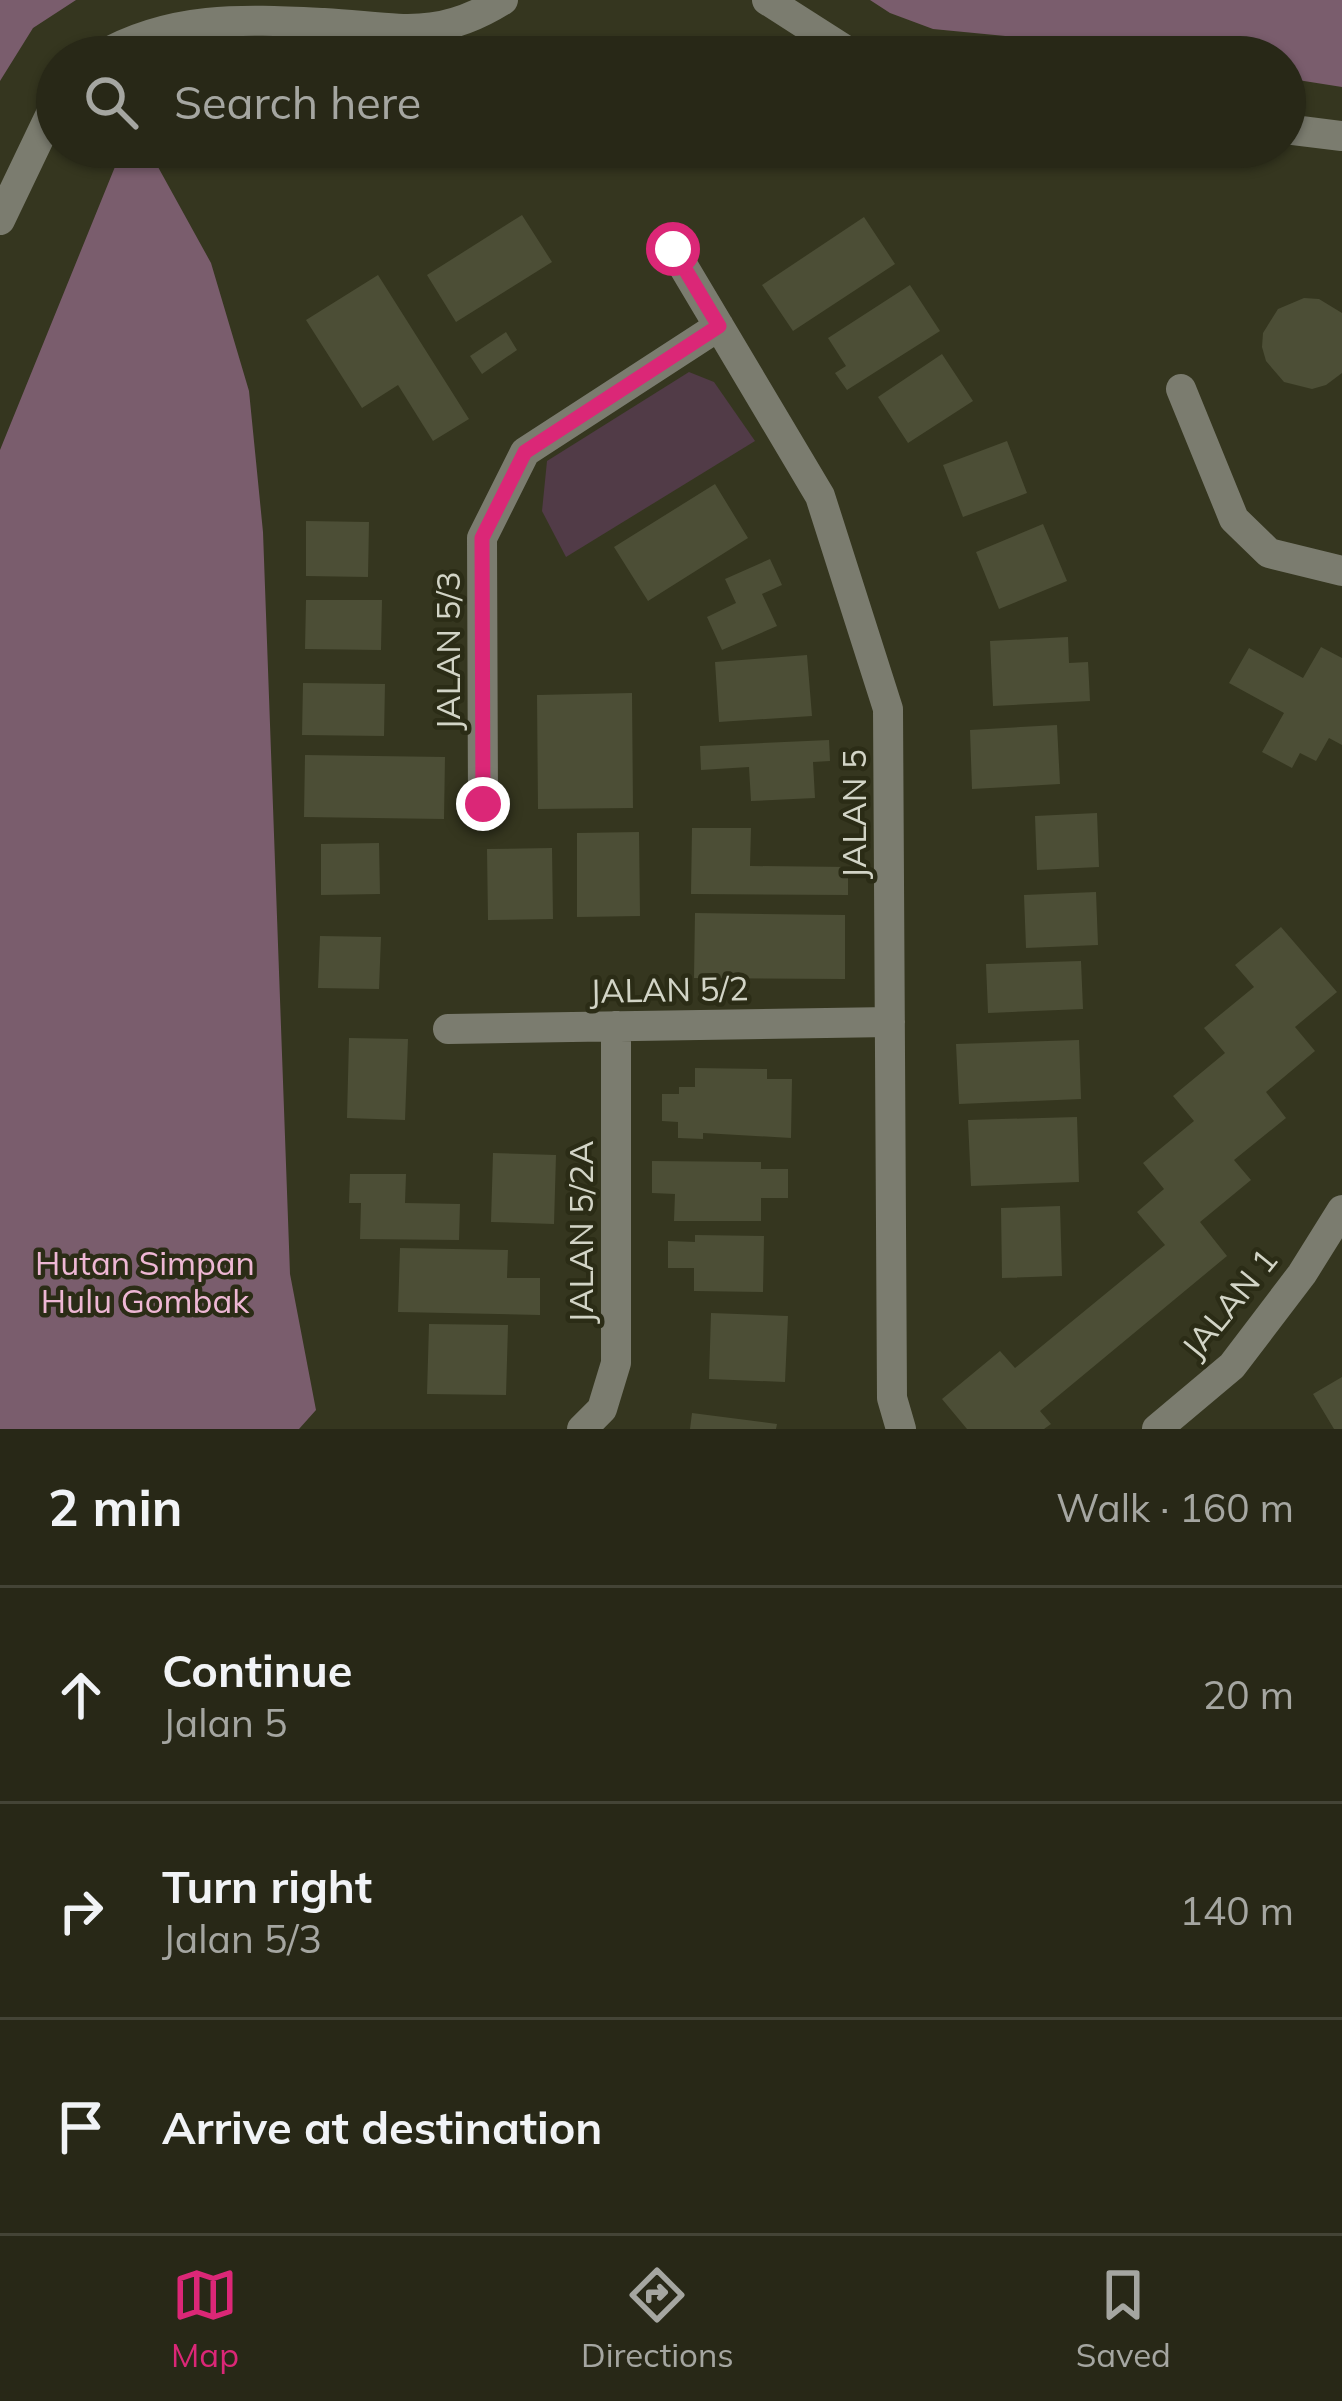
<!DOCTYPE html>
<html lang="en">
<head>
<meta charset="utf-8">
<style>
	:root { --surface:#282817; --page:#303020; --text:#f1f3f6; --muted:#a5a6a1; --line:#444436; --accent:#db2777 }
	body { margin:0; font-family:Mulish,sans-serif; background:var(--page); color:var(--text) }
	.stop { position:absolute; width:36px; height:36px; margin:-27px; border:9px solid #db2777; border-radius:50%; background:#fff }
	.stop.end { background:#db2777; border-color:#fff; box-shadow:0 3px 12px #0008 }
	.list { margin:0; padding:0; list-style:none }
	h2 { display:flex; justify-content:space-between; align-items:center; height:156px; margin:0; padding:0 48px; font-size:51px }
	h2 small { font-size:39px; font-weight:400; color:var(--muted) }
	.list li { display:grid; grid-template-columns:78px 1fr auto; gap:36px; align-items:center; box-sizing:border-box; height:216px; padding:0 48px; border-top:3px solid var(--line) }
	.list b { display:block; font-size:45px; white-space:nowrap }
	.list p { margin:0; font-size:39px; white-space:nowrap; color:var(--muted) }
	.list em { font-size:39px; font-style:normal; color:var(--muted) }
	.icon { flex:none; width:66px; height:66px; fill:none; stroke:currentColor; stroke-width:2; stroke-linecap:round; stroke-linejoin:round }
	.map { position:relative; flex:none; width:1342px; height:1429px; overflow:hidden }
	.search { position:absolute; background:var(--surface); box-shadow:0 3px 9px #0004; left:36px; right:36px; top:36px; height:132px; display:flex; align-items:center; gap:30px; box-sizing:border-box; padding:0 42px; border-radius:66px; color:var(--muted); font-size:45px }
	.sheet { height:804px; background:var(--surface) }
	nav { display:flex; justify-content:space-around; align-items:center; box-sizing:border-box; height:168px; border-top:3px solid var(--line); background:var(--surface); font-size:33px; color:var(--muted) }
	nav a { display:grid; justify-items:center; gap:6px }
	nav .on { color:var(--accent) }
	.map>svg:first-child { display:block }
	.green { fill:#513b47 }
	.forest { fill:#7a5d6d }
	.building { fill:#4c4e36 }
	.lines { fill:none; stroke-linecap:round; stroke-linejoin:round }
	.minor { stroke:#7b7c6f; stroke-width:30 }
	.route { stroke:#db2777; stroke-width:15 }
	.labels { text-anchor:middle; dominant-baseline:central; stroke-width:9; stroke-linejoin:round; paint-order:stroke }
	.street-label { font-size:33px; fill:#d2d4c6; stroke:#2b2c16 }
	.park-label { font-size:33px; fill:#eeb7d4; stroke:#2b2c16 }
</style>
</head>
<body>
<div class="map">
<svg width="1342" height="1429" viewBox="0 0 1342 1429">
	<rect width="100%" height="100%" fill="#35361f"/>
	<path class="green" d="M 689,372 L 714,382 L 755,441 L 566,557 L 542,511 L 547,461 Z"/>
	<path class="forest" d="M 0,0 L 76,0 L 33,28 L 0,81 Z
		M 870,0 L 1342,0 L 1342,87 L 1285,78 L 1285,57 L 1150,57 L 1027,38 L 933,29 L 890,13 Z
		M 123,147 L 147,147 L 211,263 L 249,391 L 263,532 L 290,1274 L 316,1410 L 299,1429 L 0,1429 L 0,450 Z"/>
	<path class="building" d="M 522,215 L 552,262 L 456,322 L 427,275 Z
		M 864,217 L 895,264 L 793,331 L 762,285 Z
		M 378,275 L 469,419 L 433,441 L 398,385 L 362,408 L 306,320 Z
		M 910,285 L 940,331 L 847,390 L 835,373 L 846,366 L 828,338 Z
		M 1304,298 L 1319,299 L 1342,313 L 1342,373 L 1326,385 L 1312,389 L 1284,382 L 1266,361 L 1262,347 L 1263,333 L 1278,309 Z
		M 506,332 L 517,350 L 482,374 L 470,356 Z
		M 942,354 L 973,401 L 908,443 L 878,397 Z
		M 1007,441 L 1027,493 L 963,517 L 943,465 Z
		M 715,484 L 748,538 L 648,601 L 614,547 Z
		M 306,521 L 369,522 L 368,577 L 306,576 Z
		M 1043,524 L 1067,581 L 999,609 L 976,552 Z
		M 770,559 L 782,585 L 762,594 L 777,626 L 722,650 L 707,617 L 736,603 L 725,579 Z
		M 306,600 L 382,600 L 381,650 L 305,649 Z
		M 1068,637 L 1069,663 L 1088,662 L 1090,701 L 993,706 L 990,641 Z
		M 1321,647 L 1342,658 L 1342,745 L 1329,738 L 1316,761 L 1300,753 L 1292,768 L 1262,752 L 1284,713 L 1229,683 L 1249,648 L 1303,678 Z
		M 807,655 L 812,716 L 719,722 L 715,662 Z
		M 303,683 L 385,684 L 384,736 L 302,735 Z
		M 632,693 L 633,808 L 538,809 L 537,695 Z
		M 1057,725 L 1060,784 L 972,789 L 970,730 Z
		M 829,740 L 830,761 L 813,762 L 815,798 L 751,801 L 749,767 L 701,770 L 700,746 Z
		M 305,755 L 445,757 L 444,819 L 304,817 Z
		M 1097,813 L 1099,867 L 1037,870 L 1035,816 Z
		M 692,828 L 751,828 L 750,866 L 848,867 L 848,895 L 691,894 Z
		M 639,832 L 640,916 L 577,917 L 577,833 Z
		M 379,843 L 380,894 L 321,895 L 321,844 Z
		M 552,848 L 553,919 L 488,920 L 487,849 Z
		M 1096,892 L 1098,945 L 1026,948 L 1024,895 Z
		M 695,913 L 845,915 L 845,979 L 694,978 Z
		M 1281,927 L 1337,992 L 1295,1027 L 1315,1051 L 1266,1092 L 1286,1118 L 1234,1160 L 1251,1180 L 1200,1222 L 1227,1256 L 1040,1411 L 1051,1424 L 1044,1429 L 967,1429 L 942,1399 L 1000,1351 L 1015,1368 L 1165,1245 L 1137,1212 L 1164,1189 L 1143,1163 L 1194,1121 L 1173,1096 L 1225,1053 L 1204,1028 L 1254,987 L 1235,965 Z
		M 320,936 L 381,937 L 379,989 L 318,988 Z
		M 1081,961 L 1083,1009 L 988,1013 L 986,964 Z
		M 349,1038 L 408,1039 L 405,1120 L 347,1118 Z
		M 1079,1040 L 1081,1099 L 959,1104 L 956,1044 Z
		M 695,1068 L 767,1069 L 767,1079 L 792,1079 L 791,1138 L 703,1133 L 703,1139 L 678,1138 L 678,1122 L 662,1121 L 662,1094 L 679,1094 L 679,1087 L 695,1087 Z
		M 1077,1117 L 1079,1182 L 971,1186 L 968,1120 Z
		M 493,1153 L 556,1155 L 554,1224 L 491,1222 Z
		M 652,1161 L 761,1162 L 761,1169 L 788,1169 L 788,1198 L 761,1198 L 761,1221 L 674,1221 L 675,1194 L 652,1193 Z
		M 350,1174 L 406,1174 L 405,1203 L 460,1204 L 459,1240 L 360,1239 L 361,1203 L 349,1203 Z
		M 1060,1206 L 1062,1276 L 1002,1278 L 1001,1208 Z
		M 695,1235 L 764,1236 L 763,1292 L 694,1291 L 694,1268 L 668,1268 L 668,1241 L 695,1242 Z
		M 400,1248 L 508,1250 L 507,1278 L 540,1278 L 540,1315 L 398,1312 Z
		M 711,1313 L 788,1316 L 785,1382 L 709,1379 Z
		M 429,1324 L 508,1325 L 506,1395 L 427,1394 Z
		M 1342,1377 L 1342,1429 L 1334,1429 L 1313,1394 Z
		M 692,1413 L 777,1424 L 776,1429 L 690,1429 Z"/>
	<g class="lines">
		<path class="minor" d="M 767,0 L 856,57
			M 99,57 C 171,15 243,19 324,23 C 397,27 436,42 503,0
			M 1285,129 L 1342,136
			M 0,220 L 57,101
			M 673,249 L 820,496 L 888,709 L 892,1398 L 901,1429
			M 1181,389 L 1234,519 L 1269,553 L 1342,571
			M 483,804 L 482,538 L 525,452 L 719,326
			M 448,1029 L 890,1022
			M 582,1429 L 602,1409 L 616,1363 L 616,1026
			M 1157,1429 L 1232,1366 L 1302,1274 L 1342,1210"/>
	</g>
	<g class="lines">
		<path class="route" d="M 483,804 L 482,538 L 525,452 L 719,326 L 673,249"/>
	</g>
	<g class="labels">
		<g class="street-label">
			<text transform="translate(447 651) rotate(-90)">JALAN 5/3</text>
			<text transform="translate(853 814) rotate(-90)">JALAN 5</text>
			<text transform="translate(669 989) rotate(-1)">JALAN 5/2</text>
			<text transform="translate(580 1232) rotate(-90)">JALAN 5/2A</text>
			<text transform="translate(1229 1303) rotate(-51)">JALAN 1</text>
		</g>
		<g class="park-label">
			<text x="145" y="1262">Hutan Simpan<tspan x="145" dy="38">Hulu Gombak</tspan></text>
		</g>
	</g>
</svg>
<div class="stop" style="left:673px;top:249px"></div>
<div class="stop end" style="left:483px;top:804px"></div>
<div class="search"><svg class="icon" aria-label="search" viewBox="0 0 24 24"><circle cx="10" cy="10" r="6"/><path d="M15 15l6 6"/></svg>Search here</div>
</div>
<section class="sheet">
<h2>2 min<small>Walk · 160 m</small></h2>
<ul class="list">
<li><svg class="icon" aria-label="ahead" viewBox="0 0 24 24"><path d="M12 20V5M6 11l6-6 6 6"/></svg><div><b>Continue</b><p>Jalan 5</p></div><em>20 m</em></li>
<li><svg class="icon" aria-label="right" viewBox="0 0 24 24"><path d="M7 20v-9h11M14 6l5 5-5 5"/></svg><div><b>Turn right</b><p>Jalan 5/3</p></div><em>140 m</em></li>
<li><svg class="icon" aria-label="arrive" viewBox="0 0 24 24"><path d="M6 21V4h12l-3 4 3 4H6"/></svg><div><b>Arrive at destination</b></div></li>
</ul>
</section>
<nav>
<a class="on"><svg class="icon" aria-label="map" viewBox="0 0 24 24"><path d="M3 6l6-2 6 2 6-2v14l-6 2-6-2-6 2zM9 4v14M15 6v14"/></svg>Map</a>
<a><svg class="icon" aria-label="directions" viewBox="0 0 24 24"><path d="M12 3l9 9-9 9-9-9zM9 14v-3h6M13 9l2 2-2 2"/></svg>Directions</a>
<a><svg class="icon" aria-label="saved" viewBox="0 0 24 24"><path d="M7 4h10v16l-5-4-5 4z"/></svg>Saved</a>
</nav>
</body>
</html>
